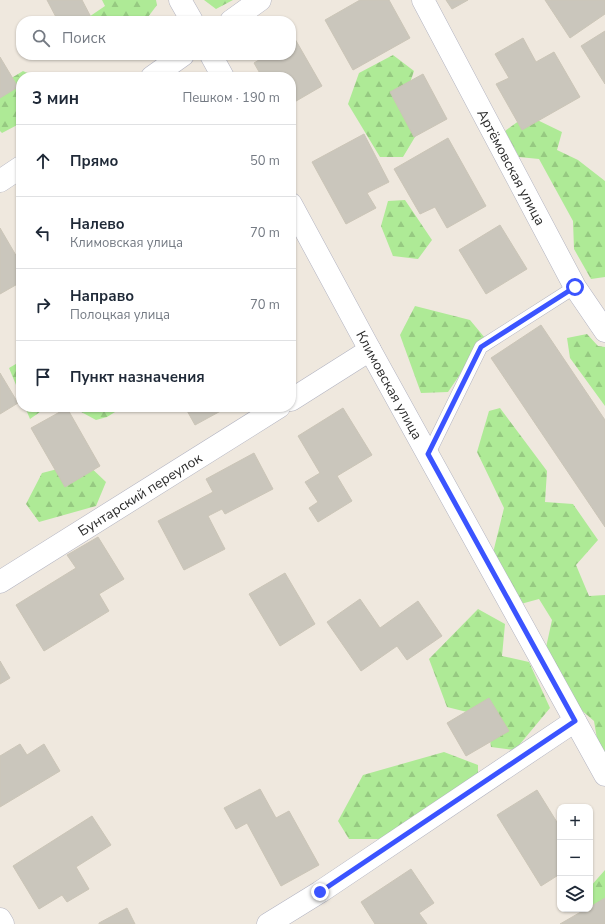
<!DOCTYPE html>
<html lang="ru">
<head>
<meta charset="utf-8">
<style>
	:root { --surface:#fff; --page:#f6f6f7; --text:#1f2937; --muted:#747a83; --line:#e0e1e3 }
	body { margin:0; font-family:"Nunito Sans",sans-serif; background:var(--page); color:var(--text) }
	.controls { position:absolute; right:12px; bottom:12px; display:grid; overflow:hidden; border-radius:8px; box-shadow:0 1px 3px #0004 }
	.controls button { width:36px; height:36px; display:grid; place-items:center; padding:0; border:0; border-bottom:1px solid var(--line); background:var(--surface); color:var(--text); font:20px sans-serif }
	.stop { position:absolute; width:12px; height:12px; margin:-9px; border:3px solid #3b54ff; border-radius:50%; background:#fff }
	.stop.end { background:#3b54ff; border-color:#fff; box-shadow:0 1px 4px #0008 }
	.list { margin:0; padding:0; list-style:none }
	h2 { display:flex; justify-content:space-between; align-items:center; height:52px; margin:0; padding:0 16px; font-size:17px }
	h2 small { font-size:13px; font-weight:400; color:var(--muted) }
	.list li { display:grid; grid-template-columns:26px 1fr auto; gap:12px; align-items:center; box-sizing:border-box; height:72px; padding:0 16px; border-top:1px solid var(--line) }
	.list b { display:block; font-size:15px; white-space:nowrap }
	.list p { margin:0; font-size:13px; white-space:nowrap; color:var(--muted) }
	.list em { font-size:13px; font-style:normal; color:var(--muted) }
	.icon { flex:none; width:22px; height:22px; fill:none; stroke:currentColor; stroke-width:2; stroke-linecap:round; stroke-linejoin:round }
	.map { position:relative; flex:none; width:605px; height:924px; overflow:hidden }
	.search { position:absolute; background:var(--surface); box-shadow:0 1px 3px #0004; left:16px; top:16px; width:280px; height:44px; display:flex; align-items:center; gap:10px; box-sizing:border-box; padding:0 14px; border-radius:16px; color:var(--muted); font-size:15px }
	.panel { position:absolute; background:var(--surface); box-shadow:0 1px 3px #0004; left:16px; top:72px; width:280px; height:340px; border-radius:16px }
	.map>svg:first-child { display:block }
	.forest { fill:url(#forest-firs) }
	.building { fill:#cac6bc; stroke:#cbc5b7 }
	.lines { fill:none; stroke-linecap:round; stroke-linejoin:round }
	.lane-casing { stroke:#b2b3c1; stroke-width:14 }
	.street-casing { stroke:#b2b3c1; stroke-width:23 }
	.lane { stroke:#fff; stroke-width:13 }
	.street { stroke:#fff; stroke-width:22 }
	.route { stroke:#3b54ff; stroke-width:5 }
	.labels { text-anchor:middle; dominant-baseline:central; stroke-width:4; stroke-linejoin:round; paint-order:stroke }
	.street-label { font-size:14px; fill:#2c2c2c; stroke:#fff }
</style>
</head>
<body>
<div class="map">
<svg width="605" height="924" viewBox="0 0 605 924">
	<defs>
		<pattern id="forest-firs" width="22" height="20" patternUnits="userSpaceOnUse"><rect width="22" height="20" fill="#aeea96"/><path d="M5 1l3.5 6h-7zM16 11l3.5 6h-7z" fill="#96c981"/></pattern>
	</defs>
	<rect width="100%" height="100%" fill="#efe8de"/>
	<path class="forest" d="M 102,0 L 156,0 L 157,5 L 145,21 L 83,21 L 105,6 Z
		M 204,0 L 233,0 L 216,9 Z
		M 393,55 L 414,71 L 403,103 L 421,127 L 403,157 L 380,157 L 348,104 L 359,73 Z
		M 23,71 L 36,77 L 21,77 L 21,123 L 2,133 L 0,131 L 0,85 Z
		M 527,115 L 562,132 L 557,150 L 578,160 L 605,181 L 605,277 L 591,279 L 574,249 L 573,221 L 539,159 L 519,157 L 505,131 Z
		M 405,200 L 432,240 L 418,259 L 393,256 L 381,226 L 388,201 Z
		M 415,306 L 470,320 L 485,338 L 448,392 L 421,393 L 400,335 Z
		M 587,334 L 598,346 L 605,347 L 605,406 L 570,358 L 567,338 Z
		M 21,361 L 21,397 L 9,368 Z
		M 25,407 L 47,407 L 30,419 Z
		M 72,407 L 123,407 L 107,417 L 96,420 Z
		M 500,408 L 547,471 L 545,502 L 573,504 L 598,540 L 576,565 L 589,596 L 605,595 L 605,759 L 598,745 L 594,721 L 572,702 L 545,652 L 552,620 L 539,599 L 517,605 L 491,561 L 504,508 L 477,452 L 489,411 Z
		M 85,462 L 106,482 L 96,506 L 39,522 L 26,504 L 42,473 Z
		M 478,609 L 505,624 L 502,656 L 529,662 L 550,708 L 515,750 L 491,747 L 487,717 L 447,707 L 429,659 Z
		M 444,752 L 478,765 L 478,790 L 405,839 L 349,839 L 338,821 L 363,775 Z
		M 605,870 L 605,918 L 590,903 L 590,887 Z"/>
	<path class="building" d="M 47,0 L 82,0 L 93,21 L 58,21 Z
		M 360,0 L 389,0 L 410,38 L 353,70 L 325,20 Z
		M 446,0 L 468,0 L 452,9 Z
		M 545,0 L 605,0 L 605,14 L 570,38 Z
		M 605,31 L 605,84 L 581,46 Z
		M 523,38 L 536,62 L 554,52 L 580,97 L 522,130 L 496,84 L 509,78 L 495,54 Z
		M 295,39 L 322,86 L 291,104 L 291,77 L 262,77 L 254,63 L 267,55 L 291,55 L 291,41 Z
		M 0,57 L 18,87 L 0,98 Z
		M 423,74 L 447,119 L 414,137 L 390,92 Z
		M 364,134 L 389,182 L 367,193 L 376,208 L 346,224 L 312,162 Z
		M 448,138 L 486,206 L 447,228 L 435,207 L 420,214 L 394,169 Z
		M 500,225 L 527,269 L 486,294 L 459,250 Z
		M 0,228 L 21,264 L 21,282 L 0,294 Z
		M 541,325 L 605,420 L 605,527 L 491,358 Z
		M 0,373 L 18,403 L 0,414 Z
		M 185,407 L 228,407 L 195,425 Z
		M 67,408 L 100,466 L 65,487 L 31,428 Z
		M 343,408 L 372,455 L 337,476 L 352,501 L 318,522 L 309,508 L 318,502 L 305,482 L 320,473 L 298,436 Z
		M 254,453 L 273,489 L 225,514 L 222,509 L 208,516 L 225,549 L 184,570 L 158,521 L 213,492 L 206,479 Z
		M 98,537 L 124,579 L 99,594 L 109,611 L 44,651 L 16,605 L 76,568 L 67,555 Z
		M 285,573 L 315,624 L 280,646 L 249,594 Z
		M 360,599 L 380,628 L 418,601 L 442,636 L 407,660 L 397,646 L 361,671 L 327,622 Z
		M 0,661 L 10,678 L 0,684 Z
		M 489,698 L 509,731 L 466,756 L 447,723 Z
		M 20,744 L 27,755 L 44,744 L 60,771 L 0,807 L 0,756 Z
		M 260,789 L 276,818 L 289,811 L 319,865 L 281,886 L 247,823 L 236,829 L 224,808 Z
		M 537,790 L 560,827 L 560,874 L 541,886 L 497,815 Z
		M 92,816 L 111,845 L 76,867 L 89,889 L 67,902 L 62,895 L 39,909 L 13,866 Z
		M 411,869 L 434,903 L 419,913 L 427,924 L 375,924 L 361,902 Z
		M 605,898 L 605,924 L 560,924 L 586,909 L 590,909 L 590,907 Z
		M 127,908 L 135,924 L 99,924 L 99,923 Z"/>
	<g class="lines">
		<defs>
			<path id="lane" d="M 428,455 L 481,347 L 575,287"/>
			<g id="street">
				<path d="M 180,0 L 192,21"/>
				<path id="s1" d="M 423,0 L 575,287 L 605,331"/>
				<path d="M 231,21 L 260,0"/>
				<path d="M 211,55 L 223,77"/>
				<path d="M 152,77 L 183,55"/>
				<path d="M 0,181 L 21,167"/>
				<path id="s2" d="M 291,204 L 370,350 L 605,775"/>
				<path d="M 291,400 L 370,350"/>
				<path id="s3" d="M 0,582 L 279,407"/>
				<path d="M 0,919 L 3,924"/>
				<path d="M 268,924 L 320,892 L 575,721"/>
			</g>
		</defs>
		<use href="#lane" class="lane-casing"/>
		<use href="#street" class="street-casing"/>
		<use href="#lane" class="lane"/>
		<use href="#street" class="street"/>
	</g>
	<g class="lines">
		<path class="route" d="M 320,892 L 575,721 L 428,454 L 481,347 L 575,287"/>
	</g>
	<g class="labels">
		<g class="street-label">
			<text stroke="none"><textPath href="#s1" startOffset="189">Артёмовская улица</textPath></text>
			<text stroke="none"><textPath href="#s2" startOffset="206">Климовская улица</textPath></text>
			<text stroke="none"><textPath href="#s3" startOffset="165">Бунтарский переулок</textPath></text>
		</g>
	</g>
</svg>
<div class="controls">
<button>+</button>
<button>−</button>
<button><svg class="icon" aria-label="layers" viewBox="0 0 24 24"><path d="M12 4l9 5-9 5-9-5zM3 14l9 5 9-5"/></svg></button>
</div>
<div class="stop" style="left:575px;top:287px"></div>
<div class="stop end" style="left:320px;top:892px"></div>
<div class="search"><svg class="icon" aria-label="search" viewBox="0 0 24 24"><circle cx="10" cy="10" r="6"/><path d="M15 15l6 6"/></svg>Поиск</div>
<section class="panel">
<h2>3 мин<small>Пешком · 190 m</small></h2>
<ul class="list">
<li><svg class="icon" aria-label="ahead" viewBox="0 0 24 24"><path d="M12 20V5M6 11l6-6 6 6"/></svg><div><b>Прямо</b></div><em>50 m</em></li>
<li><svg class="icon" aria-label="left" viewBox="0 0 24 24"><path d="M17 20v-9H6M10 6l-5 5 5 5"/></svg><div><b>Налево</b><p>Климовская улица</p></div><em>70 m</em></li>
<li><svg class="icon" aria-label="right" viewBox="0 0 24 24"><path d="M7 20v-9h11M14 6l5 5-5 5"/></svg><div><b>Направо</b><p>Полоцкая улица</p></div><em>70 m</em></li>
<li><svg class="icon" aria-label="arrive" viewBox="0 0 24 24"><path d="M6 21V4h12l-3 4 3 4H6"/></svg><div><b>Пункт назначения</b></div></li>
</ul>
</section>
</div>
</body>
</html>
